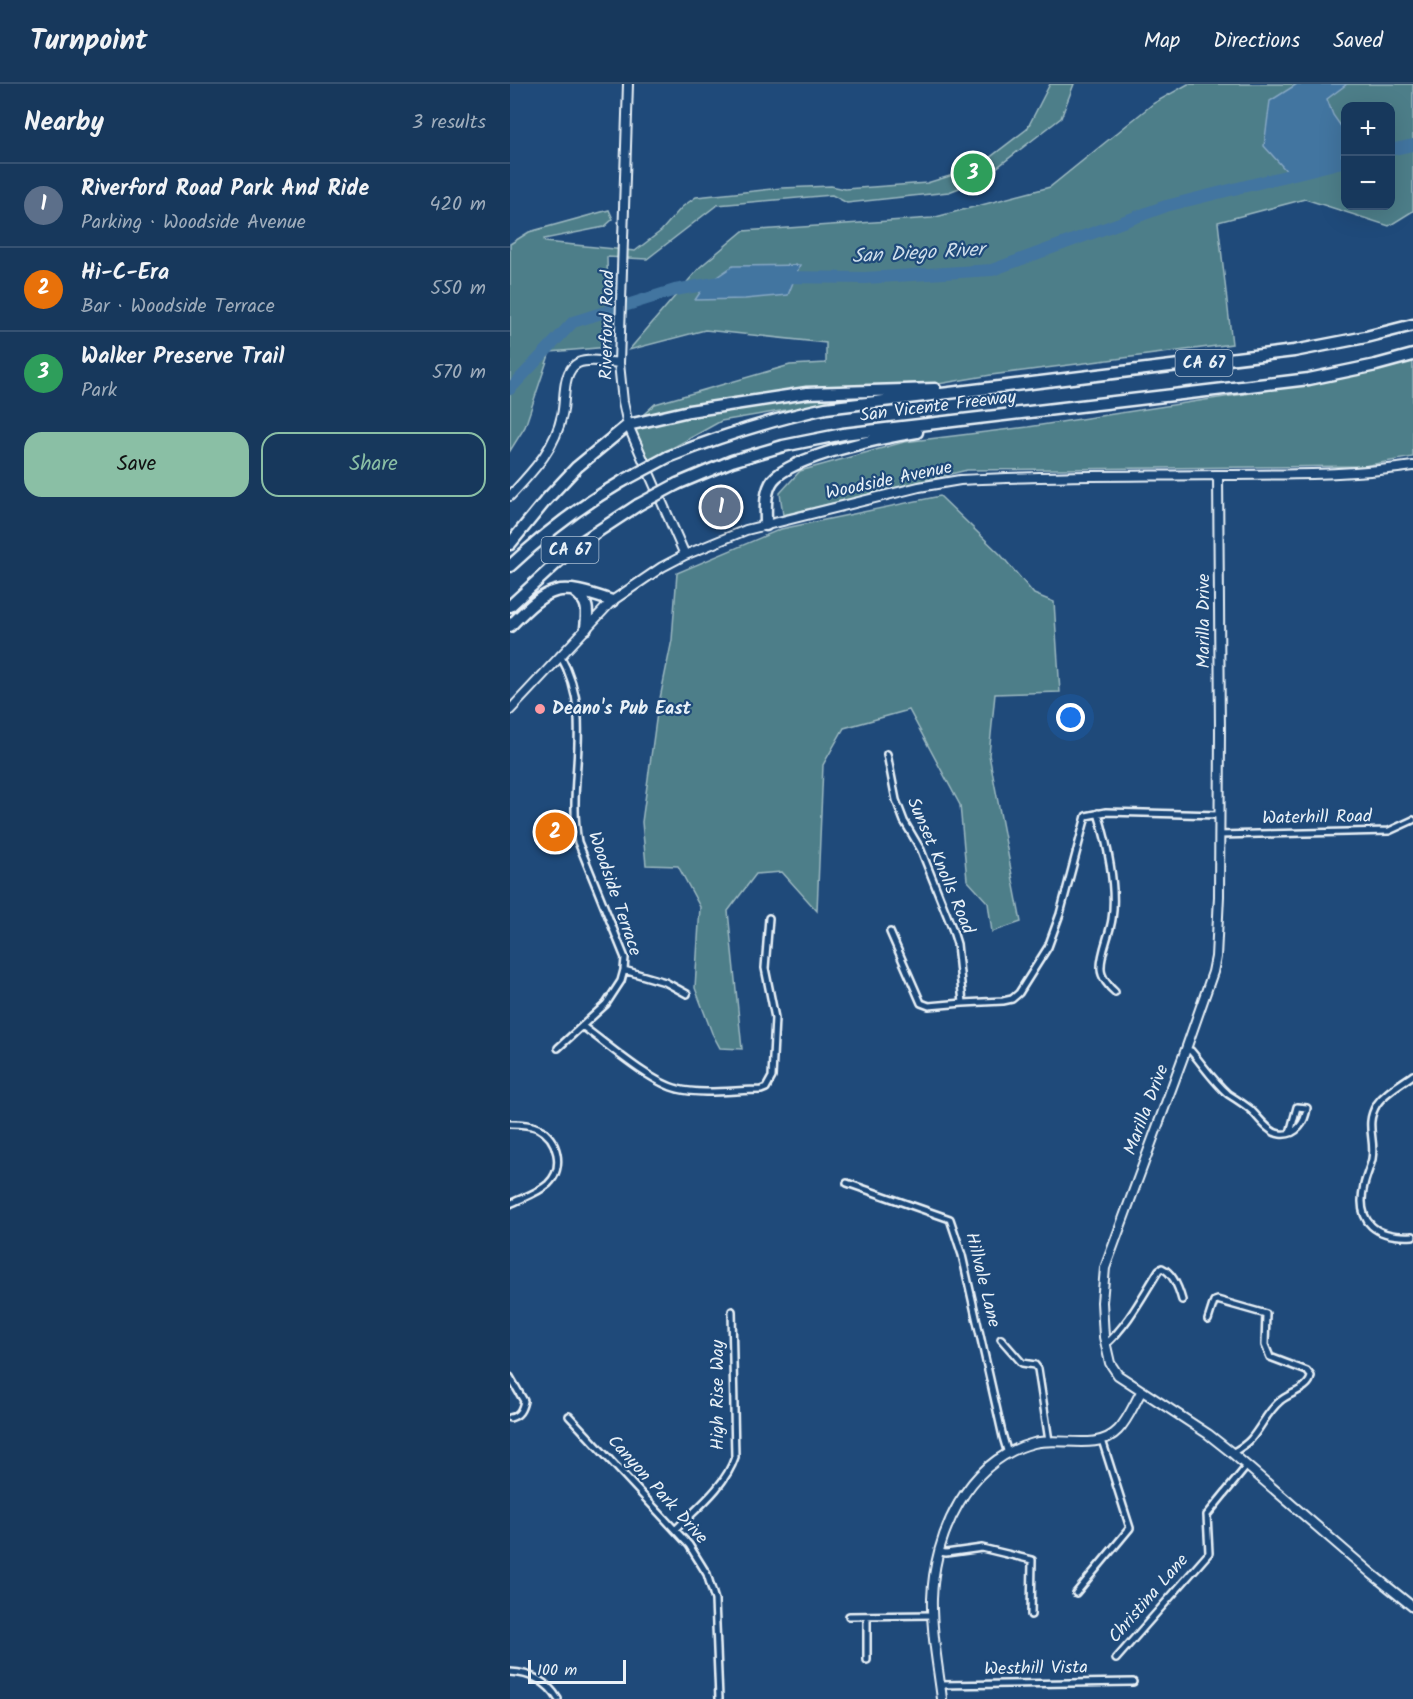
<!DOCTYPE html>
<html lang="en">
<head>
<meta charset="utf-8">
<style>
	:root { --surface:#17385c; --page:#244365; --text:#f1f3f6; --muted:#9eacbb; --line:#365272; --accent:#8abfa5 }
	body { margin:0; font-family:Kalam,sans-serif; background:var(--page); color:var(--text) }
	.controls { position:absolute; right:18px; top:18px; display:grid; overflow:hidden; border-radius:12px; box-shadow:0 6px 24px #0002 }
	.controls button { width:54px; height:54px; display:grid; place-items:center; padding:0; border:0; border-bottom:2px solid var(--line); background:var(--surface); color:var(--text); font:30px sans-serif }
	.scale { position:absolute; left:18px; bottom:15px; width:98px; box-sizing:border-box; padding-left:6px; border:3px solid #e8f1f8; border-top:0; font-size:16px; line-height:21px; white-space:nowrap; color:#e8f1f8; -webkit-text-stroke:4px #1f4a7a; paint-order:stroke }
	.you { position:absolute; left:561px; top:634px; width:21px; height:21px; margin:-15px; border:4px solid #fff; border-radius:50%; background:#1a73e8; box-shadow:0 0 0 9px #1a73e833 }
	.badge { display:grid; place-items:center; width:39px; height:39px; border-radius:50%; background:var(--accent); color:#fff; font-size:20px; font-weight:700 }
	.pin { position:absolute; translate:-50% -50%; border:3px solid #fff; box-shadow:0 2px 6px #0006 }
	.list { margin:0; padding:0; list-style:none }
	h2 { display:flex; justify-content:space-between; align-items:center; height:78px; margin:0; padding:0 24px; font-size:26px }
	h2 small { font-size:20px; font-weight:400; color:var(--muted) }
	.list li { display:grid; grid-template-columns:39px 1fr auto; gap:18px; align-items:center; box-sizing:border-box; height:84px; padding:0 24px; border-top:2px solid var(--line) }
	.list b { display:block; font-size:22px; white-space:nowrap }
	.list p { margin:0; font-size:20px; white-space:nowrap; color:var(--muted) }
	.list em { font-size:20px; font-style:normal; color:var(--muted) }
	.actions { display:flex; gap:12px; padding:18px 24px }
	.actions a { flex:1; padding:14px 0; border:2px solid var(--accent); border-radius:18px; text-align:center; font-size:21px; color:var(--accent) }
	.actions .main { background:var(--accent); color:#111 }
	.map { position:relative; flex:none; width:903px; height:1615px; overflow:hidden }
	header { display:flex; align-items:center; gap:36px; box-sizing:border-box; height:84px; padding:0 30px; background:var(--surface); border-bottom:2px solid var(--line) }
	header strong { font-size:28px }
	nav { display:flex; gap:33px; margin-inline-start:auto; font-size:21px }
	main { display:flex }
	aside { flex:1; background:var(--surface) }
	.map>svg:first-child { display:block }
	.green { fill:#4e7e89; stroke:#9bb8c0; stroke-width:1.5; fill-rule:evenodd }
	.water { fill:#4375a0; stroke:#85a7c3; stroke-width:1.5 }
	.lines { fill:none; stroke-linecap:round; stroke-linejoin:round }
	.river { stroke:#4375a0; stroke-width:12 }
	.street-casing { stroke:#e8f1f8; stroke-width:10 }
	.secondary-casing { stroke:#e8f1f8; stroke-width:12 }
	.highway-casing { stroke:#e8f1f8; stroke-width:15 }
	.street { stroke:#1f4a7a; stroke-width:5 }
	.secondary { stroke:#1f4a7a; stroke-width:8 }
	.highway { stroke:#1f4a7a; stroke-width:10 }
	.highway-bridge-casing { stroke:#e8f1f8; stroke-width:15; stroke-linecap:butt }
	.highway-bridge { stroke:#1f4a7a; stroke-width:10 }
	.poi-dot { fill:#ff9aa2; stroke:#1f4a7a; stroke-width:2 }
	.labels { text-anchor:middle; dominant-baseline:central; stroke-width:4.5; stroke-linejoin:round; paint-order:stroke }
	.shield { fill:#1f4a7a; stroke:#acbfd2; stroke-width:1.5 }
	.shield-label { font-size:16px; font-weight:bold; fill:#e8f1f8 }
	.street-label { font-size:18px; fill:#e8f1f8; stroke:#1f4a7a }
	.poi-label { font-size:18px; font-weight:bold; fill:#e8f1f8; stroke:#1f4a7a; text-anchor:start }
	.water-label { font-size:20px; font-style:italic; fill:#cfdeeb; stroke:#1f4a7a }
</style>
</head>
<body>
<header>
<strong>Turnpoint</strong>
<nav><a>Map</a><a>Directions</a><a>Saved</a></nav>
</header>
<main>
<aside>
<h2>Nearby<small>3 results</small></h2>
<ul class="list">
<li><span class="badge" style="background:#5c6f8a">1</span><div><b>Riverford Road Park And Ride</b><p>Parking · Woodside Avenue</p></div><em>420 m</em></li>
<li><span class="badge" style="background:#e8710a">2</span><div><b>Hi-C-Era</b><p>Bar · Woodside Terrace</p></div><em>550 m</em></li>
<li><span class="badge" style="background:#2e9e5b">3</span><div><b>Walker Preserve Trail</b><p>Park</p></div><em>570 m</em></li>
</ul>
<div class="actions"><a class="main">Save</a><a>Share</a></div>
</aside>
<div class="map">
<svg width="903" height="1615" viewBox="0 0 903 1615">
	<rect width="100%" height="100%" fill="#1f4a7a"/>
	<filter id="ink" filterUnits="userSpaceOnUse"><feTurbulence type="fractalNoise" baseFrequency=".0167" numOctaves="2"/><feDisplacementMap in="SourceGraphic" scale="12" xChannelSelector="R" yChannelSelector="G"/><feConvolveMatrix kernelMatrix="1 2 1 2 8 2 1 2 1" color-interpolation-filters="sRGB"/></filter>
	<g filter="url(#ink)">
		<path class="green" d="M 540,0 L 564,0 L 551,34 L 472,95 L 439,108 L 337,119 L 322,111 L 207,121 L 137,175 L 97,173 L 99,263 L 40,268 L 15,343 L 0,367 L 0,160 L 19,148 L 99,126 L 103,135 L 94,143 L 34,155 L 35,158 L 125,167 L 151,147 L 172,123 L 186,113 L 272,104 L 321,102 L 335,105 L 417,99 L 466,84 L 517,45 Z
			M 678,0 L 903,0 L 903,127 L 879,142 L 795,115 L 708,138 L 722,260 L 481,291 L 211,337 L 139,377 L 123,340 L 145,320 L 280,281 L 316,279 L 316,259 L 195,246 L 119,266 L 190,183 L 233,147 L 422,134 L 540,103 L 644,19 ZM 836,22 L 880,22 L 880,122 L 836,122 Z
			M 903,274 L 903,373 L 854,382 L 457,386 L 273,431 L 270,409 L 290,387 L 394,358 L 518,343 L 774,304 Z
			M 430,412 L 491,471 L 524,510 L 544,518 L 550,608 L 485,610 L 479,671 L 511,838 L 482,848 L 478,819 L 457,796 L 450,721 L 399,626 L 334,644 L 313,681 L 307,827 L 272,788 L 246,790 L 218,827 L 232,965 L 210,964 L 202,949 L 185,904 L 190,823 L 168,782 L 136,781 L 132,738 L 147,629 L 162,556 L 167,489 L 271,445 Z"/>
		<path class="water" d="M 787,0 L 837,0 L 817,15 L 823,31 L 835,48 L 835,58 L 830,79 L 780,91 L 754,62 L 760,17 Z
			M 290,181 L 278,211 L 235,215 L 185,216 L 195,201 L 223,182 Z"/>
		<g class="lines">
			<path class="river" d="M 880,66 L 903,61
				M 269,193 L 355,194 L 482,186 L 656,122 L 836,77
				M 0,305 L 63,238 L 165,206 L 210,198"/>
			<defs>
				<path id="street" d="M 377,670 L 386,716 L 394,737 L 411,766 L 442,844 L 447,860 L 453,919 L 493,917 L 502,915 L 509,909 L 538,863 L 550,830 L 576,732 L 596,728 L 709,731
					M 588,729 C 597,758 607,804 602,835 C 600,850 590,870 591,885 C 591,893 599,903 605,908
					M 709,751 L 879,747 L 903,736
					M 380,848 L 411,919 L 419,922 L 453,919
					M 114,886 L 155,898 L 177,910
					M 72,942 C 96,959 141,999 168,1005 C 192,1011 225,1006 251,1006 L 256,1004 L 262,993 L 265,934 L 255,884 L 259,834
					M 48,964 L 96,920 L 111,897 L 114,886 L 115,874 L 68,758 C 56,693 86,635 50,571
					M 676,965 L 681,967 C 693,981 704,998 718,1010 C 726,1015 734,1020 741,1026 C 749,1034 759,1049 770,1050 C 787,1052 795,1038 797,1024 L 787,1023 L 780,1049
					M 903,991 C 891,1000 875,1008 867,1020 C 854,1041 866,1055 862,1075 C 860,1084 856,1092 854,1101 C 845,1140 867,1154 903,1152
					M 0,1040 C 9,1040 19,1040 28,1044 C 48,1054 55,1084 38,1100 C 28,1109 12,1114 0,1120
					M 337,1099 L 440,1135 L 452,1171 L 493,1353 L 498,1370
					M 698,1236 L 704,1217 L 707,1216 L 756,1230 L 755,1261 L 760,1273 L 797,1287 L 801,1292 C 800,1305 779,1309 770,1317 C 757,1328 752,1342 741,1355 C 736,1361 729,1365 722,1369
					M 491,1255 L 512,1279 L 525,1281 L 528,1285 L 539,1357
					M 595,1261 C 618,1241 633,1211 649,1186 L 652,1184 C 663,1189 669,1205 672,1216
					M 0,1293 L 14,1317 C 12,1326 9,1332 0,1334
					M 59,1332 L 179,1461 L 197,1490 L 205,1516 L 209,1615
					M 165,1446 C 187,1424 215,1403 225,1373 L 222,1227
					M 429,1468 L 436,1469 L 472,1464 L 522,1476 L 521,1531
					M 566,1509 L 620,1444 L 592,1356
					M 339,1532 L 423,1531
					M 357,1532 L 357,1576
					M 606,1575 L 699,1469 L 697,1431 L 737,1382
					M 0,1588 C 21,1589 37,1597 48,1615
					M 430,1601 L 623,1598"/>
				<path id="secondary" d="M 118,0 L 109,279 L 113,318 L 118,341 L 175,471
					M 708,391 L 710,647 L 709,812 L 706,873 L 703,888 L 676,965 L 595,1184 L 592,1218 L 594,1253 L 600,1279 L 608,1291 L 698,1350 L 722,1369 L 862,1490 L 903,1523
					M 0,412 C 23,387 45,365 52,331 C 56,316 51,288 68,279 C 79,274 97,278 109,279
					M 0,626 L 102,517 L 152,483 L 175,471 L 236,446 L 409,403 L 450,396 C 535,391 621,392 706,391 C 774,390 835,392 903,382
					M 432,1615 C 428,1582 421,1548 422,1515 C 424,1451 457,1376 524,1359 C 550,1352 587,1368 608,1346 C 618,1336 624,1320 631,1308"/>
				<path id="highway" d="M 158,373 C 211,352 260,336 316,324 L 784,267 L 856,253 L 903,241
					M 167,400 L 222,377 L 273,362 L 333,350 L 799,295 L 866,281 L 903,271
					M 256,441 C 256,427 254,408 263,396 C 282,372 375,353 407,348
					M 0,460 L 36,416 L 67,383 L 118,341 L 179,327 L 297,309 L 425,305
					M 0,482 C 35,449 72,421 113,397
					M 64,507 C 79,517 78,527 76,544
					M 0,522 L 64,463 L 128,421
					M 0,542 C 40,501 48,498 102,517"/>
			</defs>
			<use href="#street" class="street-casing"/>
			<use href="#secondary" class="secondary-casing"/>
			<use href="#highway" class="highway-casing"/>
			<use href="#street" class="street"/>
			<use href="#secondary" class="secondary"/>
			<use href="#highway" class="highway"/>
			<defs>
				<path id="highway-bridge" d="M 113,397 L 158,373
					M 128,421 L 167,400"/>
			</defs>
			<use href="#highway-bridge" class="highway-bridge-casing"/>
			<use href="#highway-bridge" class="highway-bridge"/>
		</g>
	</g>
	<circle class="poi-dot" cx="30" cy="625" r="6"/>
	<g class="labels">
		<g class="shield">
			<rect x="665.5" y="266" width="57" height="26" rx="4.5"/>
			<rect x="31.5" y="453" width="57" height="26" rx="4.5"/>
		</g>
		<g class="shield-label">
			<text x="694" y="279">CA 67</text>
			<text x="60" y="466">CA 67</text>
		</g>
		<g class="street-label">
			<text transform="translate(98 241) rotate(-89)">Riverford Road</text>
			<text transform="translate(428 323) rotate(-7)">San Vicente Freeway</text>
			<text transform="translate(379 397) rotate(-12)">Woodside Avenue</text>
			<text transform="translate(694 537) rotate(-90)">Marilla Drive</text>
			<text transform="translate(807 734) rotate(-1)">Waterhill Road</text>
			<text transform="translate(430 782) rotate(67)">Sunset Knolls Road</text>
			<text transform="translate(104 810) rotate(71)">Woodside Terrace</text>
			<text transform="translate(637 1026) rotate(-69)">Marilla Drive</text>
			<text transform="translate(472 1196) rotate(76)">Hillvale Lane</text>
			<text transform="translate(208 1311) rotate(-90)">High Rise Way</text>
			<text transform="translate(147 1406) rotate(48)">Canyon Park Drive</text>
			<text transform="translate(639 1515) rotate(-49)">Christina Lane</text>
			<text transform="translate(526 1585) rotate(-1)">Westhill Vista</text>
		</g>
		<g class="poi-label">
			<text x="42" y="625">Deano's Pub East</text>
		</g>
		<g class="water-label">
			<text transform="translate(408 170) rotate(-3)">San Diego River</text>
		</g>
	</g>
</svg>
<div class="controls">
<button>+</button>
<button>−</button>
</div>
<div class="scale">100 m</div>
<div class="you"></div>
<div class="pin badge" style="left:211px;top:423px;background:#5c6f8a">1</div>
<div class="pin badge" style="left:45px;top:748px;background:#e8710a">2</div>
<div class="pin badge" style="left:463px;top:89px;background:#2e9e5b">3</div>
</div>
</main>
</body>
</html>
